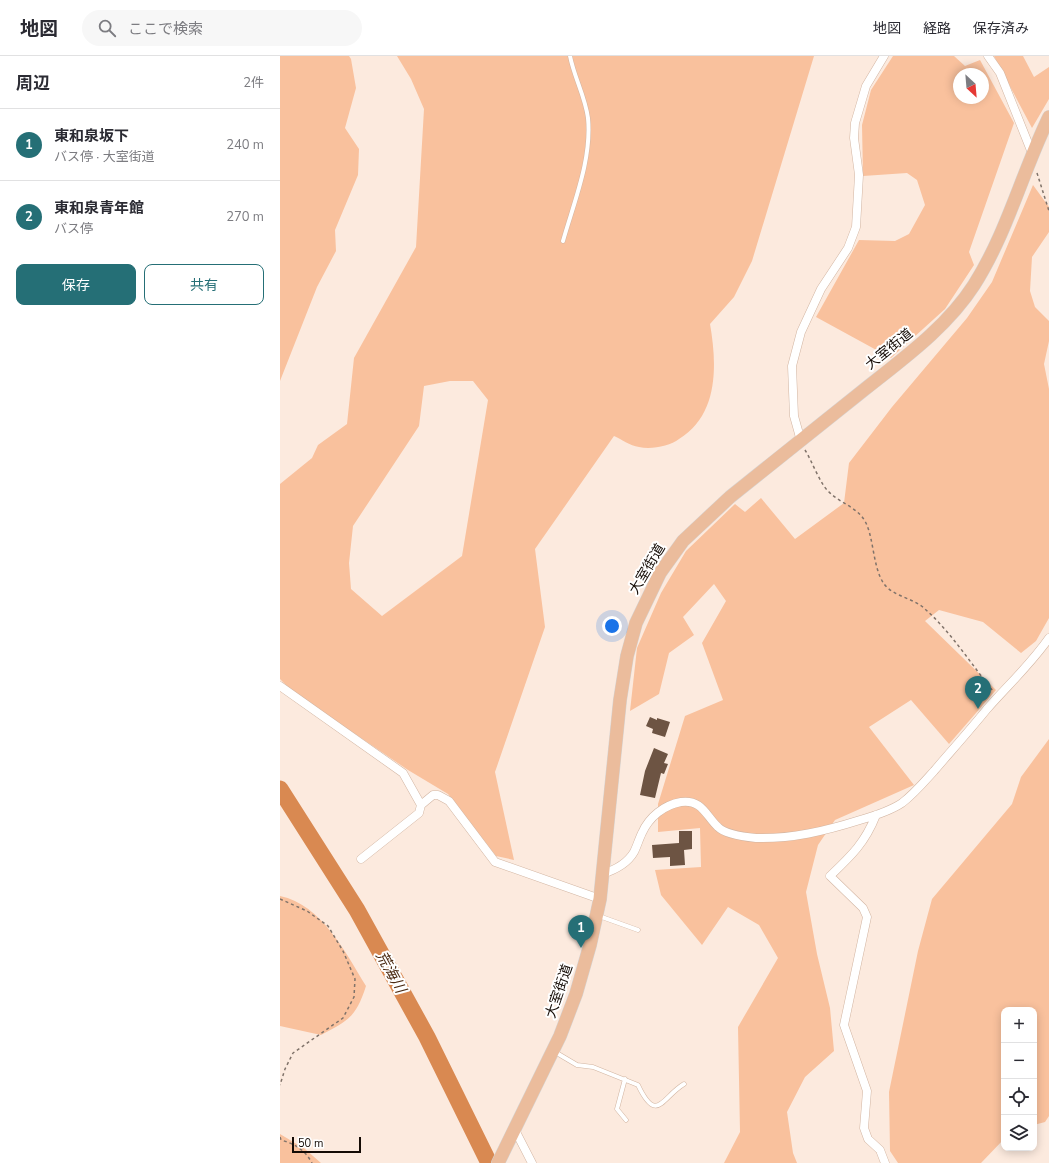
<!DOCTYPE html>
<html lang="ja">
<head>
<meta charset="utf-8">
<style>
	:root { --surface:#fff; --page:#f7f7f7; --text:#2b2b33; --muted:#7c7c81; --line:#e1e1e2; --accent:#256f76 }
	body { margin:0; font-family:"Nunito Sans","Noto Sans JP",sans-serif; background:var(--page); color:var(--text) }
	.controls { position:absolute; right:12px; bottom:12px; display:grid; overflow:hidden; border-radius:8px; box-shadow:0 2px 10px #0003 }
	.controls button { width:36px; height:36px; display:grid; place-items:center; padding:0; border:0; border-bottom:1px solid var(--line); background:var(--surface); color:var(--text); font:20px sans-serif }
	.compass { position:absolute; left:673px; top:12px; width:36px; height:36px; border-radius:50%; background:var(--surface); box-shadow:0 2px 10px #0003; rotate:154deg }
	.scale { position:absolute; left:12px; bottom:10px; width:69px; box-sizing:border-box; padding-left:4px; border:2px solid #140b05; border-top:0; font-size:11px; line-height:14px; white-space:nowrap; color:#140b05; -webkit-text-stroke:3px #fff; paint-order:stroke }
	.you { position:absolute; left:332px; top:570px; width:14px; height:14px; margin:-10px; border:3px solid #fff; border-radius:50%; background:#1a73e8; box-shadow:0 0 0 6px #1a73e833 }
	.badge { display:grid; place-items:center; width:26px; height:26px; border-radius:50%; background:var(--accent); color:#fff; font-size:13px; font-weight:700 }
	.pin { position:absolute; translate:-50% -33px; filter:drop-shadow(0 1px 2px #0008) }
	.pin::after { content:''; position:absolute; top:21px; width:14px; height:12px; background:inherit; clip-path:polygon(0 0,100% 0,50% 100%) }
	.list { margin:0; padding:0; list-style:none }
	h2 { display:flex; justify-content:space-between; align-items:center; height:52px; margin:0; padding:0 16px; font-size:17px }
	h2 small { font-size:13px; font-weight:400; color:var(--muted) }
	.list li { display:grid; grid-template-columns:26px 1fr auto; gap:12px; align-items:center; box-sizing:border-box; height:72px; padding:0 16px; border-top:1px solid var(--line) }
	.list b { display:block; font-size:15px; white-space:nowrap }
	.list p { margin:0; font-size:13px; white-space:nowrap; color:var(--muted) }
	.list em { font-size:13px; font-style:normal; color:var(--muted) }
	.actions { display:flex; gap:8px; padding:12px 16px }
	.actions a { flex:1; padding:9px 0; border:1px solid var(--accent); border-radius:8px; text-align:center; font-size:14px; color:var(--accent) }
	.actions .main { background:var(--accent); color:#fff }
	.icon { flex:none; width:22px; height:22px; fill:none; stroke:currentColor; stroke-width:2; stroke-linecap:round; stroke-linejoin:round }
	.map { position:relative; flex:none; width:769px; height:1107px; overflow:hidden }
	header { display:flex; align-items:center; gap:24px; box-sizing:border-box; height:56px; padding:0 20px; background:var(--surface); border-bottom:1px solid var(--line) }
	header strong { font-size:19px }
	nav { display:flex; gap:22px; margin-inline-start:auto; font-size:14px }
	.search { width:280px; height:36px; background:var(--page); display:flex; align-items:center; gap:10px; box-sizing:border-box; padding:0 14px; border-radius:22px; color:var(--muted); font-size:15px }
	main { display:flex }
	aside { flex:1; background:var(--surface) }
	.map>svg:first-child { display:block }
	.green { fill:#f9c19d; fill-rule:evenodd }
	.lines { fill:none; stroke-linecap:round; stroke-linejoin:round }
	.river { stroke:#d98951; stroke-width:17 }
	.building { fill:#6d5443 }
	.service-casing { stroke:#d2b5a2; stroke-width:5 }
	.minor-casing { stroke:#d2b5a2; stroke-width:9 }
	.primary-casing { stroke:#d5d3d2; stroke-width:14 }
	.path { stroke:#80736a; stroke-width:1.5; stroke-dasharray:3 3; stroke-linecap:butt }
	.service { stroke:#fff; stroke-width:4 }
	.minor { stroke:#fff; stroke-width:8 }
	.primary { stroke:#ebbc9c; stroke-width:13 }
	.labels { text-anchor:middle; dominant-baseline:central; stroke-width:4; stroke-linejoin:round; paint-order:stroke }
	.street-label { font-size:14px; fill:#140b05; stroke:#fff }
	.water-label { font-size:15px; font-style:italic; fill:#4b2a12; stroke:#fff }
</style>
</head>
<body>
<header>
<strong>地図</strong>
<div class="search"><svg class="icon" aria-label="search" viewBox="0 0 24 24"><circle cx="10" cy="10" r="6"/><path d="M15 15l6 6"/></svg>ここで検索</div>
<nav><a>地図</a><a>経路</a><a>保存済み</a></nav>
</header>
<main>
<aside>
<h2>周辺<small>2件</small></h2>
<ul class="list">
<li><span class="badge">1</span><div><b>東和泉坂下</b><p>バス停 · 大室街道</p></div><em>240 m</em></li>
<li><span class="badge">2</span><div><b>東和泉青年館</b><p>バス停</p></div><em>270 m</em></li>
</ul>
<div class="actions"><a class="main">保存</a><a>共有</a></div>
</aside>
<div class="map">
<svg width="769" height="1107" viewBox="0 0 769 1107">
	<rect width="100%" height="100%" fill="#fceade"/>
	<path class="green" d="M 0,0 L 69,0 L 71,3 L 76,32 L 65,72 L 79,93 L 78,119 L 55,174 L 56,195 L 37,231 L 0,325 Z
		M 117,0 L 534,0 L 472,205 L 454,241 L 430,268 C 437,308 439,359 399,383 C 390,390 371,394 359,391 C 350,390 341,383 334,380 L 255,493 L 265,571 L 215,716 L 234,804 L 216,800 L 168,738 L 128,714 L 12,635 L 0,623 L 0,428 L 32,402 L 38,389 L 67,368 L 74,302 L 136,191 L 144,53 L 131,23 ZM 170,325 L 193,325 L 208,344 L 182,500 L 102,560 L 71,533 L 69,507 L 73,470 L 139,370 L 144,330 Z
		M 613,0 L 674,0 L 685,10 L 700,4 L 734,67 L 689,196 L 694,209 L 665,253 L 611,302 L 536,261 L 579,184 L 615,185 L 629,178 L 645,149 L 637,124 L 627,117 L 583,120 L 582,69 L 591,34 ZM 679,18 L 703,18 L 703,42 L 679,42 Z
		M 714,0 L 743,0 L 754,21 L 769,11 L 769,43 L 752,72 Z
		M 753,129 L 769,151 L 769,176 L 752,201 L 750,235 L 755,251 L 769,265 L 769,285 L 764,308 L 769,333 L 769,562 L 756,585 L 741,597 L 703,566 L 659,554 L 645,565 L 716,634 L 669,688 L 631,644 L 589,671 L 634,729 L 555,764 L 538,789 L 526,836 L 537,898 L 550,952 L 554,995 L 525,1021 L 507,1056 L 513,1097 L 517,1107 L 444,1107 L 460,1076 L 458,971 L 498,902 L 479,869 L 448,851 L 422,889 L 381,839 L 375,814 L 421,811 L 420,772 L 378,776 L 378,748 L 405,660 L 443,644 L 422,587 L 446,545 L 434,528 L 403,561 L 414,579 L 389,597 L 379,638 L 350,655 L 357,592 L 381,537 L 406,495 L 455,448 L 465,456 L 481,442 L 515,483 L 564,447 L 569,407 L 612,351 L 687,262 L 712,226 Z
		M 769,683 L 769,1060 L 765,1066 L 754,1069 L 754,954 L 724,954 L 724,1083 L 701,1107 L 618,1107 L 610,1095 L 609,1036 L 638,895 L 652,843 L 732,748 L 741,721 Z
		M 0,840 C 42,849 65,896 86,930 C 76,961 69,964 41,979 L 0,970 Z
		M 0,1078 L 25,1093 L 41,1107 L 0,1107 Z"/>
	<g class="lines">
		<path class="river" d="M 0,733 L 77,854 L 147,981 L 209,1107"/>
	</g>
	<path class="building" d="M 370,661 L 377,664 L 377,662 L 390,666 L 385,681 L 372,677 L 373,673 L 366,670 Z
		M 374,692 L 388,698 L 384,707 L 388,708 L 384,718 L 381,717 L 375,742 L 360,739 L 365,715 Z
		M 399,775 L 412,775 L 412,793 L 404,794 L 405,809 L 390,810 L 390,801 L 373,802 L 372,789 L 399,787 Z"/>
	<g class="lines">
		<defs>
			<path id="service" d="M 283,185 C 294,146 312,103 308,62 C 305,40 294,21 290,0
				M 319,860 L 358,874
				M 275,996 L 297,1009 L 313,1011 L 358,1029 C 377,1069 382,1041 404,1028
				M 345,1023 L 337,1053 L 346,1064"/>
			<path id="minor" d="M 708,0 L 720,17 L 752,97
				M 521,385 L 514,360 L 512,310 L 521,276 L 541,233 L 568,192 L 576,171 L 579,119 L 574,82 L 575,67 L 586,30 L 604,0
				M 0,630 L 123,717 L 141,749 L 139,757 L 81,803
				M 141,749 L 153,739 L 158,739 L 169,745 L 215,806 L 320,843
				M 596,759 C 585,787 571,800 550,820 L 583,852 L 587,861 L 564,969 L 587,1035 L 584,1072 L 588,1083 L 600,1094 L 605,1107
				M 322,818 C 335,814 347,808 354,796 C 357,790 359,783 362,777 C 369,761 384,749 401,746 C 422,743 426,760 438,771 C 445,778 466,781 476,782 C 512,783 545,775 580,764 C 594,760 610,755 622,747 C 634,738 644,726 654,715 C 672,694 690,674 707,653 C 728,629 751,608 769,582
				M 235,1074 L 252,1107"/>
			<path id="primary" d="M 218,1107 L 280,980 L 296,938 L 310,889 L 320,843 L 340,644 L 347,600 L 356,567 L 380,517 L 403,485 L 450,441 C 495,405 540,369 585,333 C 624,302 667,271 694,229 C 727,177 742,117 769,61"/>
		</defs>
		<use href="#service" class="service-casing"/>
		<use href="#minor" class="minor-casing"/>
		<use href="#primary" class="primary-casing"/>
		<path class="path" d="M 757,117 L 769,155
			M 525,394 C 532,405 540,428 549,436 C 561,448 578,451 586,467 C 594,484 593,512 604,528 C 614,541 634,542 645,553 C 671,576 691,608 713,635
			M 0,843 L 27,855 L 48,870 L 63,895 L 75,923 L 74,941 L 63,962 L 13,997 L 5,1013 L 0,1029
			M 0,1081 L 1,1084 C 15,1088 25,1094 32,1107"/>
		<use href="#service" class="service"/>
		<use href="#minor" class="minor"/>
		<use href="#primary" class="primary"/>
	</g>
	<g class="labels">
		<g class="street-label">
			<text transform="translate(609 293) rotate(-39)">大室街道</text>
			<text transform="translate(367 513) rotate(-59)">大室街道</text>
			<text transform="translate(279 935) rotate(-71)">大室街道</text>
		</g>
		<g class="water-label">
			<text transform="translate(111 916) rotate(61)">荒海川</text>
		</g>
	</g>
</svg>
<div class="controls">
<button>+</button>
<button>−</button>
<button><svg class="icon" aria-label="locate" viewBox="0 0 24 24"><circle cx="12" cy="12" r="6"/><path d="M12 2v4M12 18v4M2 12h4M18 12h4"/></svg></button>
<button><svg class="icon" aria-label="layers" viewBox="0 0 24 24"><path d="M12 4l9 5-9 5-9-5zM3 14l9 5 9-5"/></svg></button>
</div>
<svg class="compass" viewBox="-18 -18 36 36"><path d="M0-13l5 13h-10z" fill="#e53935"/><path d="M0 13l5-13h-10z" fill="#7c7c81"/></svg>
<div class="scale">50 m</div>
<div class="you"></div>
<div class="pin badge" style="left:301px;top:892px">1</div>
<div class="pin badge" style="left:698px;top:653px">2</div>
</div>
</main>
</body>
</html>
